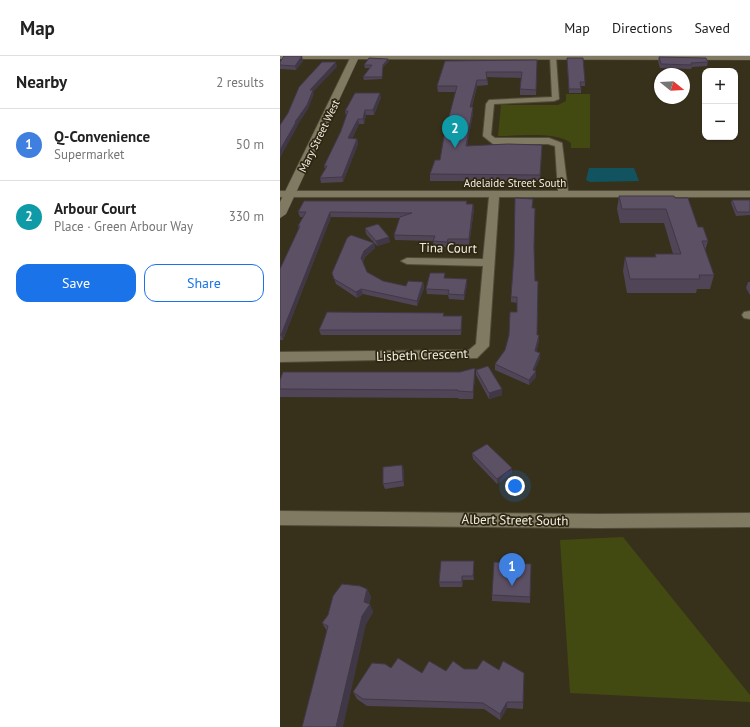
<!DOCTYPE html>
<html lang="en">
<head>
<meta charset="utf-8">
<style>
	:root { --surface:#fff; --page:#f6f6f6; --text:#222; --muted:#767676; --line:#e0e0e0; --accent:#1a73e8 }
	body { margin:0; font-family:"PT Sans",sans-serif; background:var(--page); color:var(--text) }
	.controls { position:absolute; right:12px; top:12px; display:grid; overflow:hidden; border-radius:8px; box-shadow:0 1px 3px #0004 }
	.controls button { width:36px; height:36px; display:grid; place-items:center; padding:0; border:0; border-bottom:1px solid var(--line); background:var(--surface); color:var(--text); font:20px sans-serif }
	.compass { position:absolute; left:374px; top:12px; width:36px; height:36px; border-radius:50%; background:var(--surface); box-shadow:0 1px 3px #0004; rotate:108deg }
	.you { position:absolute; left:235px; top:430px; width:14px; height:14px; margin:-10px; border:3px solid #fff; border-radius:50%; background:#1a73e8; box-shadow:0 0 0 6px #1a73e833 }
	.badge { display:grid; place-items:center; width:26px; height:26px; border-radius:50%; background:var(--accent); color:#fff; font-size:13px; font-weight:700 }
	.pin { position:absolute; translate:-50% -33px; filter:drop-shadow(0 1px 2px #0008) }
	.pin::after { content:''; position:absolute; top:21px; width:14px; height:12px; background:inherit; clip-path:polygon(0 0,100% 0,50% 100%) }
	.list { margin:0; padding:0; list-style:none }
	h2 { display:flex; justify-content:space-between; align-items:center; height:52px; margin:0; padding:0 16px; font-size:17px }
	h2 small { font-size:13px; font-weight:400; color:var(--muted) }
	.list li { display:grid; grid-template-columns:26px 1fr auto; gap:12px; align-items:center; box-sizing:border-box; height:72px; padding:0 16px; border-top:1px solid var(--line) }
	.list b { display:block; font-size:15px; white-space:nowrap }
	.list p { margin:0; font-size:13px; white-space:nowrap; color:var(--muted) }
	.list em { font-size:13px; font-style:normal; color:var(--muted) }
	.actions { display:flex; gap:8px; padding:12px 16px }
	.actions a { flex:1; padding:9px 0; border:1px solid var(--accent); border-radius:12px; text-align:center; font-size:14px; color:var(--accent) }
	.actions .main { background:var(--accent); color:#fff }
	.map { position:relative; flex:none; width:470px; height:671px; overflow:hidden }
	header { display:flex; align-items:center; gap:24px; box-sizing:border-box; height:56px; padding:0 20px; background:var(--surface); border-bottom:1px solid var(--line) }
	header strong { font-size:19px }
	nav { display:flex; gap:22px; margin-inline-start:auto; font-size:14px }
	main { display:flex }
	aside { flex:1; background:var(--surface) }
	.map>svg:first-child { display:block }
	.green { fill:#424a11 }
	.water { fill:#11545f }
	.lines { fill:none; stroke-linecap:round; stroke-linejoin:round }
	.minor-casing { stroke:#524c3a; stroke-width:2 }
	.tertiary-casing { stroke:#524c3a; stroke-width:1 }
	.secondary-casing { stroke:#524c3a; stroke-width:1 }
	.minor { fill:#817a62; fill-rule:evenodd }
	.tertiary { fill:#817a62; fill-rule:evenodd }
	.secondary { fill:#817a62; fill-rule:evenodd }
	.wall { fill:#4f4557 }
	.shaded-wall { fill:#403847 }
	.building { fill:#5c5065; stroke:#403847 }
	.labels { text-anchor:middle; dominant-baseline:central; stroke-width:3.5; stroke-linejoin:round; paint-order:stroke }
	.far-street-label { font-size:11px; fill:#f3efe2; stroke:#2d2712 }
	.street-label { font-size:13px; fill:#f3efe2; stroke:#2d2712 }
</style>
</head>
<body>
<header>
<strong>Map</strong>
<nav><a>Map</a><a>Directions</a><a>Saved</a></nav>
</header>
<main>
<aside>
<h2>Nearby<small>2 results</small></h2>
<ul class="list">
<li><span class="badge" style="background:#3f7fe0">1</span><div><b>Q-Convenience</b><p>Supermarket</p></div><em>50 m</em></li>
<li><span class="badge" style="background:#0f9aa8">2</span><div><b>Arbour Court</b><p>Place · Green Arbour Way</p></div><em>330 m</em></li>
</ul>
<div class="actions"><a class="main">Save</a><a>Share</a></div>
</aside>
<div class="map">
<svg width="470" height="671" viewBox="0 0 470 671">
	<rect width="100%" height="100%" fill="#37311c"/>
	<path class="green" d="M 286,38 L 310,38 L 310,92 L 291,92 L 291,87 C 276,75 237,80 218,80 L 221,49 L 278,49 L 286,45 Z
		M 343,481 L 470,639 L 470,646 L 290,637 L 280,484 Z"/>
	<path class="water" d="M 309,112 L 354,112 L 359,125 L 310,126 L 306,124 Z"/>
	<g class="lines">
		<defs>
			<path id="minor" d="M 270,0 L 276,1 L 279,43 L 274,45 L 214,48 L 211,79 L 215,82 L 269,82 L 282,87 L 288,135 L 470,135 L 470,141 L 219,141 L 209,290 L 197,302 L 0,306 L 0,296 L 189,294 L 196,288 L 203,210 L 127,208 L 121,205 L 127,202 L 203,203 L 209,141 L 0,141 L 0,135 L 278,135 L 275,90 L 268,88 L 213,88 L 203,80 L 206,48 L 209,44 L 272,41 Z
				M 470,255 L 470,263 L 464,262 L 462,259 L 464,256 Z
				M 0,455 L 318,458 L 470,457 L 470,471 L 318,472 L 0,469 Z"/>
			<path id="tertiary" d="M 71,0 L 79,1 L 6,158 L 0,162 L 0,146 Z"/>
			<path id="secondary" d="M 0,0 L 470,0 L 470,4 L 0,3 Z"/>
		</defs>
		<use href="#minor" class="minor-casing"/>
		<use href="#tertiary" class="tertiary-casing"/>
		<use href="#secondary" class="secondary-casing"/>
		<use href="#minor" class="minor"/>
		<use href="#tertiary" class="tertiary"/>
		<use href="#secondary" class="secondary"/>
	</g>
	<path class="wall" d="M 379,1 L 428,6 L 427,10 L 412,11 L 411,13 L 380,12 L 378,5 Z
		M 287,2 L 305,26 L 305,30 L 301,30 L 301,37 L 289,37 L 287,6 Z
		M 257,4 L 256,39 L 240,39 L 240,33 L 241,22 L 207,21 L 208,29 L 197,30 L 192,51 L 193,51 L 193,57 L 187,90 L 262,89 L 260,125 L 150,125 L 150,118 L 160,104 L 176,36 L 158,36 L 157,30 L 165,5 Z
		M 23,5 L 16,14 L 0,13 L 0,6 Z
		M 109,5 L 103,11 L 102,23 L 84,24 L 83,21 L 90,12 L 85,12 L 84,9 Z
		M 101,41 L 94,59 L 86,59 L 84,68 L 79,68 L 72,83 L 77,83 L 78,88 L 63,126 L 41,127 L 40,122 L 45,113 L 44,110 L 61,75 L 66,60 L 65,55 Z
		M 339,140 L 395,142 L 418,171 L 428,185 L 425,195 L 434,219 L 430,233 L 417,233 L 416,237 L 347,237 L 343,215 L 345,201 L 375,201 L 375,198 L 393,198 L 384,167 L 340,167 L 337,153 Z
		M 253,143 L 252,152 L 257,279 L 259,279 L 259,284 L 256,296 L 260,297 L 260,302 L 254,315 L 256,315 L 256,321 L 249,329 L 215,314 L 215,308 L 225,294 L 237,256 L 237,247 L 231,246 L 231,241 Z
		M 452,144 L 470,144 L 470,159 L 456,160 L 451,147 Z
		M 187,145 L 187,148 L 193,148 L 194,153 L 189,189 L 169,188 L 168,191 L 154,190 L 153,185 L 115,184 L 114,179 L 120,162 L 51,161 L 3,284 L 0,284 L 0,213 L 19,173 L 18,170 L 23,161 L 20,161 L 18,156 Z
		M 85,172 L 110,186 L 97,190 L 86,178 Z
		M 94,187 L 95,192 L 85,201 L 83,206 L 87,216 L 103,225 L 126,230 L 143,226 L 144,232 L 137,250 L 83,238 L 77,242 L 56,228 L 52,217 Z
		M 166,222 L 187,223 L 187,228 L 184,244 L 169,243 L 168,239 L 147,238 L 146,233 Z
		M 468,226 L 470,226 L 470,239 L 466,232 Z
		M 164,260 L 182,266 L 181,279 L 41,279 L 39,274 Z
		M 195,312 L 195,320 L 193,343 L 179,343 L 178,342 L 0,341 L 0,324 L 180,316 Z
		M 196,314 L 222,333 L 222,339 L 209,343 L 196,319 Z
		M 192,397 L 232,417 L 217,428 L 193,403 Z
		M 124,414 L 124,430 L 105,433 L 103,428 Z
		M 251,508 L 250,547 L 212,545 L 212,539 Z
		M 194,509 L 194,524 L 183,524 L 182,531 L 160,531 L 159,526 Z
		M 87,533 L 91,541 L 89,548 L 93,556 L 86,568 L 47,575 L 42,567 Z
		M 111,612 L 142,617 L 166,615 L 184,613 L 219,614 L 244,617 L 243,653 L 227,652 L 220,664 L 204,653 L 87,650 L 77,643 L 73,636 Z"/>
	<path class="shaded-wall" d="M 22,0 L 23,5 L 16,14 L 15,10 Z
		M 108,3 L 109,5 L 103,11 L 102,23 L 103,9 Z
		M 56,6 L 57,11 L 33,36 L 34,38 L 28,53 L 17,70 L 17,71 L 0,102 L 0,94 L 30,34 Z
		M 197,24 L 197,30 L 190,57 L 190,51 Z
		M 100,37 L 101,41 L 94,59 L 93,54 Z
		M 193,51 L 193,57 L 186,96 L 186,90 Z
		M 85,54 L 86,59 L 84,68 L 83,63 Z
		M 78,63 L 79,68 L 70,87 L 68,82 Z
		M 77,83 L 78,88 L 63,126 L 62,121 Z
		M 193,148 L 194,153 L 189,189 L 189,183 Z
		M 50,156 L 51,161 L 3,284 L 1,279 Z
		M 109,181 L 110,186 L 97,190 L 96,185 Z
		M 168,183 L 169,188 L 168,191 L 167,186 Z
		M 94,187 L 95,192 L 85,201 L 82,207 L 81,202 L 84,195 Z
		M 187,223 L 187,228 L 184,244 L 184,239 Z
		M 143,226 L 144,232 L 137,250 L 137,245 Z
		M 81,233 L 83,238 L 77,242 L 76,236 Z
		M 259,279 L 259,284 L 255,301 L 255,295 Z
		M 260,297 L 260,302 L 253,319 L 253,314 Z
		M 195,312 L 195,320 L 193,343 L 193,336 Z
		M 256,315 L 256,321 L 249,329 L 249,324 Z
		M 222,333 L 222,339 L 209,343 L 209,337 Z
		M 122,409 L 124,414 L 124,430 L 123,425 Z
		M 232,412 L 232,417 L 217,428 L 217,423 Z
		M 194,505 L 194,524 L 193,520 Z
		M 182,520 L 183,524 L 182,531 Z
		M 87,533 L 91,541 L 88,550 L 90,548 L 93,556 L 86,568 L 63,671 L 56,671 L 84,546 Z
		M 227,646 L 227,652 L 220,664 L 220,658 Z"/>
	<path class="building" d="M 4,0 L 22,0 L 15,10 L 0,9 L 0,6 Z
		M 379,1 L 426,2 L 428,6 L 411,7 L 412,9 L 381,8 Z
		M 89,2 L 108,3 L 103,9 L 102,21 L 83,21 L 92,9 L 84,9 Z
		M 287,2 L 303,2 L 305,26 L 300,26 L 301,33 L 289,33 Z
		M 257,4 L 256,34 L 240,33 L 242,16 L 206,16 L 207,24 L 197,24 L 190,51 L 193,51 L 186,90 L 228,88 L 262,89 L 260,119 L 150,118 L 155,104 L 160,104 L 164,80 L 177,30 L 157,30 L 165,5 Z
		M 42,6 L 56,6 L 30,34 L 33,34 L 27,49 L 15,66 L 16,66 L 0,94 L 0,69 L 8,57 L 19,31 Z
		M 75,37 L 100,37 L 93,54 L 85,54 L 83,63 L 78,63 L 68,82 L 77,83 L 62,121 L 40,122 L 47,110 L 44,110 L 61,75 L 68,55 L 65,55 Z
		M 339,140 L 394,140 L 395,142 L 408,142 L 418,171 L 423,171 L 428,185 L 422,185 L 434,219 L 419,219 L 420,223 L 350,223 L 345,201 L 376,201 L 375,198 L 401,198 L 386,153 L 342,153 Z
		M 235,142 L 253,143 L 252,152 L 255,152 L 254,191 L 255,225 L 258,225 L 257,279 L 259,279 L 255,295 L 260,297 L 253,314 L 256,315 L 249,324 L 215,308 L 225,294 L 229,279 L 230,256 L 237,256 L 237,241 L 231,241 L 234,199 Z
		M 452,144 L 470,144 L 470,156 L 457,156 Z
		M 24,145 L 187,145 L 186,148 L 193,148 L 189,183 L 168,183 L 167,186 L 153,185 L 155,180 L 114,179 L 120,161 L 132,157 L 50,156 L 1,279 L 0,279 L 0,213 L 20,170 L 18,170 L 26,156 L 18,156 Z
		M 98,168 L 109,181 L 96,185 L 85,172 Z
		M 71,179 L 94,187 L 84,195 L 81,202 L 87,216 L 103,225 L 126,230 L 128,225 L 143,226 L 137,245 L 81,233 L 76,236 L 54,223 L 52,217 L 67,182 Z
		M 150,217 L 165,217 L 164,222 L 187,223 L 184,239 L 168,238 L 169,234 L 146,233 Z
		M 47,256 L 164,257 L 163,260 L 182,260 L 181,274 L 39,274 Z
		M 208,310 L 222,333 L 209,337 L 196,314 Z
		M 195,312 L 193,336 L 178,335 L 178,334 L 0,333 L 0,324 L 3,316 L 180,316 Z
		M 207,388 L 232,412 L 217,423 L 192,397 Z
		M 122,409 L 123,425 L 103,428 L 103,411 Z
		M 161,505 L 194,505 L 193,520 L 182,520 L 182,526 L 159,526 Z
		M 214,506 L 251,508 L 250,541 L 212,539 Z
		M 62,528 L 80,530 L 87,533 L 84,546 L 90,548 L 82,560 L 56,671 L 22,671 L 48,570 L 42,567 L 48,559 L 53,540 Z
		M 118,602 L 142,617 L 149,605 L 166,615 L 173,605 L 184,613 L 197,613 L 203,604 L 219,614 L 223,605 L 244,617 L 243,646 L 227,646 L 220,658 L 203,647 L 83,643 L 73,636 L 92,607 L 105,608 L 111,612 Z"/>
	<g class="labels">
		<g class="far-street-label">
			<text transform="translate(39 80) rotate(-64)">Mary Street West</text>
			<text x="235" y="127">Adelaide Street South</text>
		</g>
		<g class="street-label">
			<text transform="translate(168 192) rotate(1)">Tina Court</text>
			<text transform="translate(142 299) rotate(-2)">Lisbeth Crescent</text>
			<text transform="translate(235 464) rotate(1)">Albert Street South</text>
		</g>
	</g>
</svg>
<div class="controls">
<button>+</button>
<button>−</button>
</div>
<svg class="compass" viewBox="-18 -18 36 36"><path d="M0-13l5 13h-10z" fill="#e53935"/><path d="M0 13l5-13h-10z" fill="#767676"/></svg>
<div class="you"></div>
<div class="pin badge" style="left:232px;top:530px;background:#3f7fe0">1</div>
<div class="pin badge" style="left:175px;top:92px;background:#0f9aa8">2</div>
</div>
</main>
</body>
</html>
